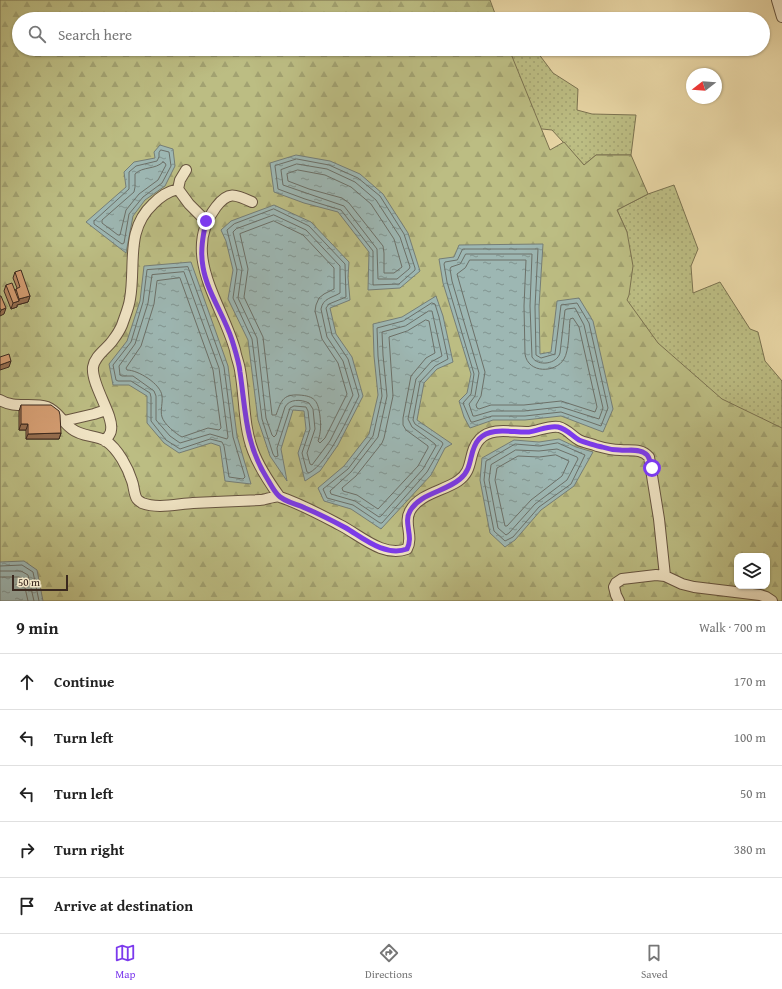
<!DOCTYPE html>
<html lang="en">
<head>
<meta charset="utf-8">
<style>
	:root { --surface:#fff; --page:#f6f6f6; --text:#222; --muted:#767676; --line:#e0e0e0; --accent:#7c3aed }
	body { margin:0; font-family:"Gentium Book Plus",serif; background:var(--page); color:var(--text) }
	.controls { position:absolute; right:12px; bottom:12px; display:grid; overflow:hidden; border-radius:8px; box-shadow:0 1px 3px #0004 }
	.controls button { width:36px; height:36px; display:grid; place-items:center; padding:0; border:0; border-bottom:1px solid var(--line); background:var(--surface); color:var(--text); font:20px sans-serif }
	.compass { position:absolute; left:686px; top:68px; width:36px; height:36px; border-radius:50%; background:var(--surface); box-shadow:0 1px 3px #0004; rotate:253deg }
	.scale { position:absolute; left:12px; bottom:10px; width:56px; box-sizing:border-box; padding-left:4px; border:2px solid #3a281e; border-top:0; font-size:11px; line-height:14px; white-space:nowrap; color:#3a281e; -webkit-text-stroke:3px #f1e5c5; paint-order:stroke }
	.stop { position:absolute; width:12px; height:12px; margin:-9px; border:3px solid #7c3aed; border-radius:50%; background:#fff }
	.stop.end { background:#7c3aed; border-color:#fff; box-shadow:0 1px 4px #0008 }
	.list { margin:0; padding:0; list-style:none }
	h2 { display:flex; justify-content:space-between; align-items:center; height:52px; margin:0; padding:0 16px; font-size:17px }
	h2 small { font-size:13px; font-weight:400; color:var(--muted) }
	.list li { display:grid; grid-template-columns:26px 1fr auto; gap:12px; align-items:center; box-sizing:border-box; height:56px; padding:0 16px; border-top:1px solid var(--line) }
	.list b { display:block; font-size:15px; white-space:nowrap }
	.list em { font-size:13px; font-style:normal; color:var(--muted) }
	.icon { flex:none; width:22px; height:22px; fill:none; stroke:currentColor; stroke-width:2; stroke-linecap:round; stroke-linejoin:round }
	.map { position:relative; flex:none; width:782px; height:601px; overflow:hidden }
	.search { position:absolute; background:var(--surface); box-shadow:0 1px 3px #0004; left:12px; right:12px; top:12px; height:44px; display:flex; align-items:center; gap:10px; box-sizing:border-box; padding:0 14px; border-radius:22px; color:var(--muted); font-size:15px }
	.sheet { height:332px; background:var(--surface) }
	nav { display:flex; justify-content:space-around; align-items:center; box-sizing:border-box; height:56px; border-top:1px solid var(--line); background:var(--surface); font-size:11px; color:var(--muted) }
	nav a { display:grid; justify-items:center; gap:2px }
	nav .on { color:var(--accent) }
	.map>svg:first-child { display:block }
	.grass { fill:url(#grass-dots); stroke:#7b7250 }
	.forest { fill:url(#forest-firs); stroke:#7b7250; fill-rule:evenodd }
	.water { fill:url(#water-ripples); stroke:#757e77 }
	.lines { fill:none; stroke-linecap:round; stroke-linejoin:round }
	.shore { stroke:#6c7068; stroke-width:1 }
	.minor-casing { stroke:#665440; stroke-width:12 }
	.minor { stroke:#f1e5c5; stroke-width:10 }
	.wall { fill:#b88964; stroke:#3a281e }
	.shaded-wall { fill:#966f51; stroke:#3a281e }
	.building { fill:#d69f74; stroke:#3a281e }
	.route { stroke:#7c3aed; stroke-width:5 }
</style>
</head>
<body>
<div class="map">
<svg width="782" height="601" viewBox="0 0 782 601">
	<defs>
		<pattern id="grass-dots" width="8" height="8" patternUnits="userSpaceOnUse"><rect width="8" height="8" fill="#bcbd83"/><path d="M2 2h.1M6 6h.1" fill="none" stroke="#a2a271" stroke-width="1.8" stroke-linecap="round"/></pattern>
		<pattern id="forest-firs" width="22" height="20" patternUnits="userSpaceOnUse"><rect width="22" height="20" fill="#bcbd83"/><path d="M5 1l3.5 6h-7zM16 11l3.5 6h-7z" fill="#a2a271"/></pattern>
		<pattern id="water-ripples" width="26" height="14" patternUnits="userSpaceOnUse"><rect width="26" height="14" fill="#9db7b3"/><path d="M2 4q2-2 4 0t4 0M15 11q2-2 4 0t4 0" fill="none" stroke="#819591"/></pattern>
	</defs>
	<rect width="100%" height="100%" fill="#e9d7a6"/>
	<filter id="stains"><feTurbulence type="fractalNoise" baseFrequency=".005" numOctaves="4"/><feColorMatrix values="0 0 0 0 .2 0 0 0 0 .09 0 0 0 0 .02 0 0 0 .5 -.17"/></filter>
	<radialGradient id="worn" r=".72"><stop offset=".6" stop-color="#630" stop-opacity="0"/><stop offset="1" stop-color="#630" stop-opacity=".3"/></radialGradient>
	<path class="grass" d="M 488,49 L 535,49 L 553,73 L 578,89 L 577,110 L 592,114 L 636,115 L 631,155 L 596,155 L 584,165 L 552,130 L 532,128 Z
		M 674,185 L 698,249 L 691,266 L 693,293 L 720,282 L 750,329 L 758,332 L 765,361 L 782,381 L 782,462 L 779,519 L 767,586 L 767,556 L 737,556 L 616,321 L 627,232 L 617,210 L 648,194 Z"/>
	<path class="forest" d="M 0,0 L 490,0 L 497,19 L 19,19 L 19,49 L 509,49 L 550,150 L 564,142 L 584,165 L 596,155 L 631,155 L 648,194 L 617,210 L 627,232 L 633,266 L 629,295 L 627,300 L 658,343 L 722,399 L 782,428 L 782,601 L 0,601 ZM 737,556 L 767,556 L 767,586 L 737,586 Z"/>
	<path class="water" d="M 160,145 L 173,149 L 175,166 L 165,186 L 145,200 L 133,216 L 126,253 L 86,222 L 126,187 L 124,172 L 134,162 L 155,158 L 154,152 Z
		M 296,155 L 330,161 L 360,174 L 383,194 L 408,233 L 420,271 L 400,288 L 368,290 L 369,252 L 338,212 L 304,203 L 274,192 L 270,163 Z
		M 274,205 L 311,222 L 349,262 L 348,277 L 350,300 L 330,308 L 336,334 L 352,357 L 363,396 L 338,445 L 320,471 L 305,481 L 298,453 L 306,429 L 304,411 L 293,410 L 281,449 L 287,481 L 270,456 L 258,420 L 248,340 L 228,299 L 233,270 L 226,241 L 221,230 L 231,221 Z
		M 543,244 L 539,307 L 540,354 L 551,352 L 557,301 L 579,298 L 593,321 L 613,409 L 603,432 L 561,416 L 525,420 L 493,420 L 470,428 L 464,417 L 459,401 L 467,393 L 471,374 L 443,283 L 439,259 L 454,257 L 459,245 Z
		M 191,262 L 228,366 L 237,436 L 251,484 L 225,481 L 220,446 L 211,443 L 179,453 L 164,443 L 147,423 L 147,396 L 129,385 L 113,385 L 109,364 L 127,341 L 140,301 L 144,266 Z
		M 436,296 L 443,316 L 453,362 L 437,369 L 424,383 L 417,420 L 452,444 L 445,448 L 431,475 L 381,529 L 351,509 L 324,501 L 318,488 L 344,466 L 369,434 L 378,395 L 374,356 L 373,324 L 402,317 Z
		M 559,439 L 576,447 L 593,452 L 574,486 L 541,510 L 515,540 L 505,547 L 490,533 L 480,480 L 482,458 L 514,440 L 539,442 Z
		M 24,561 L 37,570 L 43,601 L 0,601 L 0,562 Z"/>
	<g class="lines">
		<path class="shore" d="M 161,150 L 169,152 L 171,166 L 162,183 L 143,197 L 129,214 L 124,243 L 122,244 L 94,224 L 94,221 L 129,189 L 129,172 L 136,166 L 157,161 L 159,157 L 159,153 Z
			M 297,159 L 329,165 L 358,178 L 380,196 L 404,234 L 415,268 L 415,270 L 399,284 L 373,285 L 373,251 L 341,210 L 305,199 L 278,189 L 275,166 Z
			M 163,162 L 165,163 L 166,165 L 158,180 L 139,194 L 126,210 L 120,235 L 118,235 L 102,223 L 102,220 L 134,192 L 135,187 L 135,174 C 143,166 155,170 163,162 Z
			M 297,164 L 327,169 L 355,182 L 376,200 L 400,237 L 410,267 L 409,269 L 397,279 L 378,279 L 377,249 L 344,206 L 283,185 L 281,170 Z
			M 298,170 L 325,175 L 351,187 L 371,204 L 394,239 L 402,267 L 394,273 L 384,273 L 384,253 L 383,246 L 349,203 L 342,198 L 309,189 L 288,181 L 287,174 Z
			M 274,209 L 309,226 L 345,264 L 346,297 L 329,304 L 326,308 L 332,335 L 348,359 L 359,396 C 348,417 329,462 309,473 L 307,472 L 302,453 L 310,429 L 308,411 L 306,407 L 294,406 L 290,408 L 277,448 L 278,456 L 275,457 L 273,454 L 262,419 L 252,339 L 233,298 L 237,270 L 227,230 L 234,224 Z
			M 274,215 L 306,230 L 340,266 L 340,293 C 332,298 323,298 321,309 L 327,337 L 343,361 L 353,395 L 330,441 L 312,465 L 310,464 L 307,453 L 315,429 L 313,409 L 309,403 C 301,399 289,399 285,407 L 276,435 L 274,437 L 272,435 L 266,418 L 257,338 L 238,298 L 242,269 L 233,232 L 236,229 Z
			M 274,221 L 303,235 L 334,268 L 334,289 L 324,294 L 319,298 L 316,305 L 315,311 L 322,339 L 338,363 L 347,394 L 325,438 L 320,443 L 318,441 C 321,432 321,426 320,416 C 318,401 315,396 299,395 C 282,394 281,402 276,415 L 272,415 L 263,337 L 244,297 L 248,269 L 240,234 Z
			M 463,249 L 538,249 L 535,307 L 536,355 L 541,358 L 555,354 L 561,305 L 577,303 L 589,323 L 608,408 L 601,426 L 561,412 L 525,416 L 492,416 L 473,422 L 471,422 L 463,403 L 471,394 L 474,374 L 447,282 L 444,264 L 445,262 L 457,260 Z
			M 466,254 L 532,254 L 530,306 L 532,357 C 538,367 557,364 560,353 L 565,310 L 567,309 L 575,308 L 584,325 L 603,408 L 599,419 L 561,407 L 524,411 L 492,411 L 475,416 L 473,416 L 469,404 L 475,396 L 479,373 L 452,281 L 450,269 L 451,267 L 460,264 Z
			M 470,260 L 526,260 L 524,306 L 525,354 C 528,374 556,373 564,359 C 569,351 569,330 570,319 L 573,318 L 579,327 L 597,407 L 595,412 L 561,401 L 524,405 L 491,405 L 479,409 L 477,408 L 476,405 L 481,396 L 485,372 L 457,274 L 465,268 Z
			M 188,267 L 224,367 L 233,437 L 245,477 L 243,479 L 229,477 L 224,446 L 222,442 L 210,439 L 180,449 L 166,440 L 151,421 L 151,397 L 150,393 L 131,381 L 118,381 L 116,380 L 113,365 L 131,342 L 143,302 L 147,270 Z
			M 184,272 L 219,368 L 228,437 L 227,439 L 210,434 L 180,443 L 170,436 L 156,420 L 156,396 L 154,391 L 133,376 L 122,376 L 120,375 L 119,366 L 135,344 L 148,303 L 152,275 Z
			M 180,278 L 213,370 L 221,428 L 219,430 L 208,428 L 182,437 C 176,434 164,424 162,417 C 160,411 163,402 162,396 C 161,384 138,370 127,370 L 126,368 L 141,346 L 154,304 L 157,281 Z
			M 432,303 L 435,304 L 439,317 L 448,359 L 435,366 L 420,382 L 413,420 L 415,424 L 442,442 L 443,444 L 427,472 L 382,523 L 380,523 L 353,505 L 327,498 L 323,489 L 348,469 L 373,436 L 382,396 L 378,356 L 377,328 L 403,321 Z
			M 429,311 L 432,311 L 442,356 L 431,362 L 416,379 L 408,419 L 412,427 L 435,444 L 436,446 L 423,469 L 381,516 L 379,517 L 355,501 L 331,494 L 330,491 L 351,472 L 378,437 L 387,396 L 383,355 L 382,332 L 405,326 Z
			M 426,320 L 429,321 L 435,353 L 426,358 L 411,376 L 403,418 L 403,425 L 406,430 L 428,446 L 428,448 L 418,466 L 378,509 L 357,495 L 343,491 L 342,488 L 356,476 L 382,443 L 384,438 L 393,396 L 389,337 L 407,331 Z
			M 558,443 L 585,455 L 571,484 L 539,507 L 513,537 L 505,541 L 494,531 L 484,480 L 486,461 L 515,444 L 539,446 Z
			M 516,450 L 539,451 L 557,449 L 577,457 L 578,459 L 567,480 L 535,504 L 509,533 L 506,535 L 498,528 L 489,480 L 491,465 Z
			M 556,455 L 569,461 L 562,476 L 531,500 L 507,526 L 505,526 L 495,480 L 497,468 L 518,456 L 539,457 Z
			M 0,566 L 22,565 L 33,572 L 39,601
			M 0,571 L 21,571 L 28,575 L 34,601
			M 0,577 L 19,577 L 23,579 L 28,601"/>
		<defs>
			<path id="minor" d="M 777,0 L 782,17
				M 178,189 L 189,204 L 206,221
				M 252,202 C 235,194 228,191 216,207 C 180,254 222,303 235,350 C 236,357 239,363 240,370 C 245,397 243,425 253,451 C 259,467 269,482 279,496
				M 0,400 C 14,409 32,402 47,407 C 58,411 63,423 72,429 C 82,437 96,435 106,441 C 118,449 128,468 132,481 C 134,486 134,495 137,499 C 137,500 141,502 142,503 C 157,509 177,504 193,503 C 215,502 238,501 260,500 C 266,500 275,495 280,497 C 301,504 321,515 340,525 C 360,535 383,558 407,549 C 414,536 403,523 410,511 C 419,494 443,491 458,481 C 475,470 467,452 480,439 C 492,426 514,433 529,432 C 538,431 550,425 559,427 C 567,429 572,436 579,440 C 584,443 591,443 597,446 C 604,448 613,450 620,450 C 631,451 641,448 649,457 L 659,519 L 665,576
				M 64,421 L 94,414 L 106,410
				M 105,441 C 107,438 111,434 111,430 C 114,415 91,385 93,367 C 95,355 107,349 113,340 C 116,336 120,330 122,325 C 125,316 129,307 130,299 C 136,265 125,230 153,204 C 161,196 167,192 178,189 L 180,180 L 186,170
				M 619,601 L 616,595 L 614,587 L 616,583 L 622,579 L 656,575 L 665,576 L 682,584 L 694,587 L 760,595 L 766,597 L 772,601"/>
		</defs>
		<use href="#minor" class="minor-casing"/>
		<use href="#minor" class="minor"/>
	</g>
	<path class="wall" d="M 15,272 L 30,296 L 28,302 L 17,305 L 17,307 L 11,309 L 4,291 L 6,285 L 15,291 L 16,289 L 17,288 L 13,278 Z
		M 21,405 L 61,433 L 59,439 L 26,439 L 26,430 L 19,430 L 19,411 Z"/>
	<path class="shaded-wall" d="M 30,296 L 28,302 L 17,305 L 17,307 L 11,309 L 13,303 L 19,301 L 19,299 Z
		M 6,308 L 4,314 L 0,316 L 0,313 L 1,310 Z
		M 11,361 L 9,367 L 0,370 L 0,365 Z
		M 21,424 L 28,424 L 26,430 L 19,430 Z
		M 61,433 L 59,439 L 26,439 L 28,434 Z"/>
	<path class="building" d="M 21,270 L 30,296 L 19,299 L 16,289 L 20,287 L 15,272 Z
		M 12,283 L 19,301 L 13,303 L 6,285 Z
		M 0,296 L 1,296 L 6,308 L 1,310 L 0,308 Z
		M 9,354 L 11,361 L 0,365 L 0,357 Z
		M 21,405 L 51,405 L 59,411 L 60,415 L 61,433 L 28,434 L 28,424 L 21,424 Z"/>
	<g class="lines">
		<path class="route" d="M 206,221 C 203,236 200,251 203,267 C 207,292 224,315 232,340 C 235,350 239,362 240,372 C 246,413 245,444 268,480 C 271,485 274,491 278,495 C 284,502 297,504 305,508 C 319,514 333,521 346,528 C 363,538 385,557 407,549 C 414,536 403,523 410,511 C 420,493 445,492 460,479 C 474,468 468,451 479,439 C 491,426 513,433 529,432 C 538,431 549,425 558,427 C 567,429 572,436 579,440 C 583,442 597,446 602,447 C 608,449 614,450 620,450 C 628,451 639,448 646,454 C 650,457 650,463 652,468"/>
	</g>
	<rect width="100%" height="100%" filter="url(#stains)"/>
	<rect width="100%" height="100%" fill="url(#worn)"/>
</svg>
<div class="controls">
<button><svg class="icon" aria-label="layers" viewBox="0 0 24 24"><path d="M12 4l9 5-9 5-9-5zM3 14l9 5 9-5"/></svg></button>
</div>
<svg class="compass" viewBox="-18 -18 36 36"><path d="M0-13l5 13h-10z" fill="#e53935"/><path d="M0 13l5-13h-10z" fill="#767676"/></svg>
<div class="scale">50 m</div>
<div class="stop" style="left:652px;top:468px"></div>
<div class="stop end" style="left:206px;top:221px"></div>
<div class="search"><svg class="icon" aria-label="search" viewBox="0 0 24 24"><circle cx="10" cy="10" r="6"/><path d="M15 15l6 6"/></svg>Search here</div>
</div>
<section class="sheet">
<h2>9 min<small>Walk · 700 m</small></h2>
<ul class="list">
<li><svg class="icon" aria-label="ahead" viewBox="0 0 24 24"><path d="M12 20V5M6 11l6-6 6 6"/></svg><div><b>Continue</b></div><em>170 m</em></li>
<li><svg class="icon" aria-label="left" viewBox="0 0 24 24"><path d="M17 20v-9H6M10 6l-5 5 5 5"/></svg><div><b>Turn left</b></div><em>100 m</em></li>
<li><svg class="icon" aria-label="left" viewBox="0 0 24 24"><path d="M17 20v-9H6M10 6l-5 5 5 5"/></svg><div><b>Turn left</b></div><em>50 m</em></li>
<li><svg class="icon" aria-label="right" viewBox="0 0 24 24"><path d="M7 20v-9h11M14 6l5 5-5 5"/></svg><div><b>Turn right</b></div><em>380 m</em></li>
<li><svg class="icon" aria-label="arrive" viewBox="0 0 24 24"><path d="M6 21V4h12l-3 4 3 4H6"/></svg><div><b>Arrive at destination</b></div></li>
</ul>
</section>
<nav>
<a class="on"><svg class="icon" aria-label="map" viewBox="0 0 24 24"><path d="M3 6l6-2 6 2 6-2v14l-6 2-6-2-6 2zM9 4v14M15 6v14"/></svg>Map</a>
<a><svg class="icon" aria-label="directions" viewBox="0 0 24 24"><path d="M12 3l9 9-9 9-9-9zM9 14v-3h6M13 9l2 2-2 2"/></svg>Directions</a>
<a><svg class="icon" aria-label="saved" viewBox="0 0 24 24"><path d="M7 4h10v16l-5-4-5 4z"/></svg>Saved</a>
</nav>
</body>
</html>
